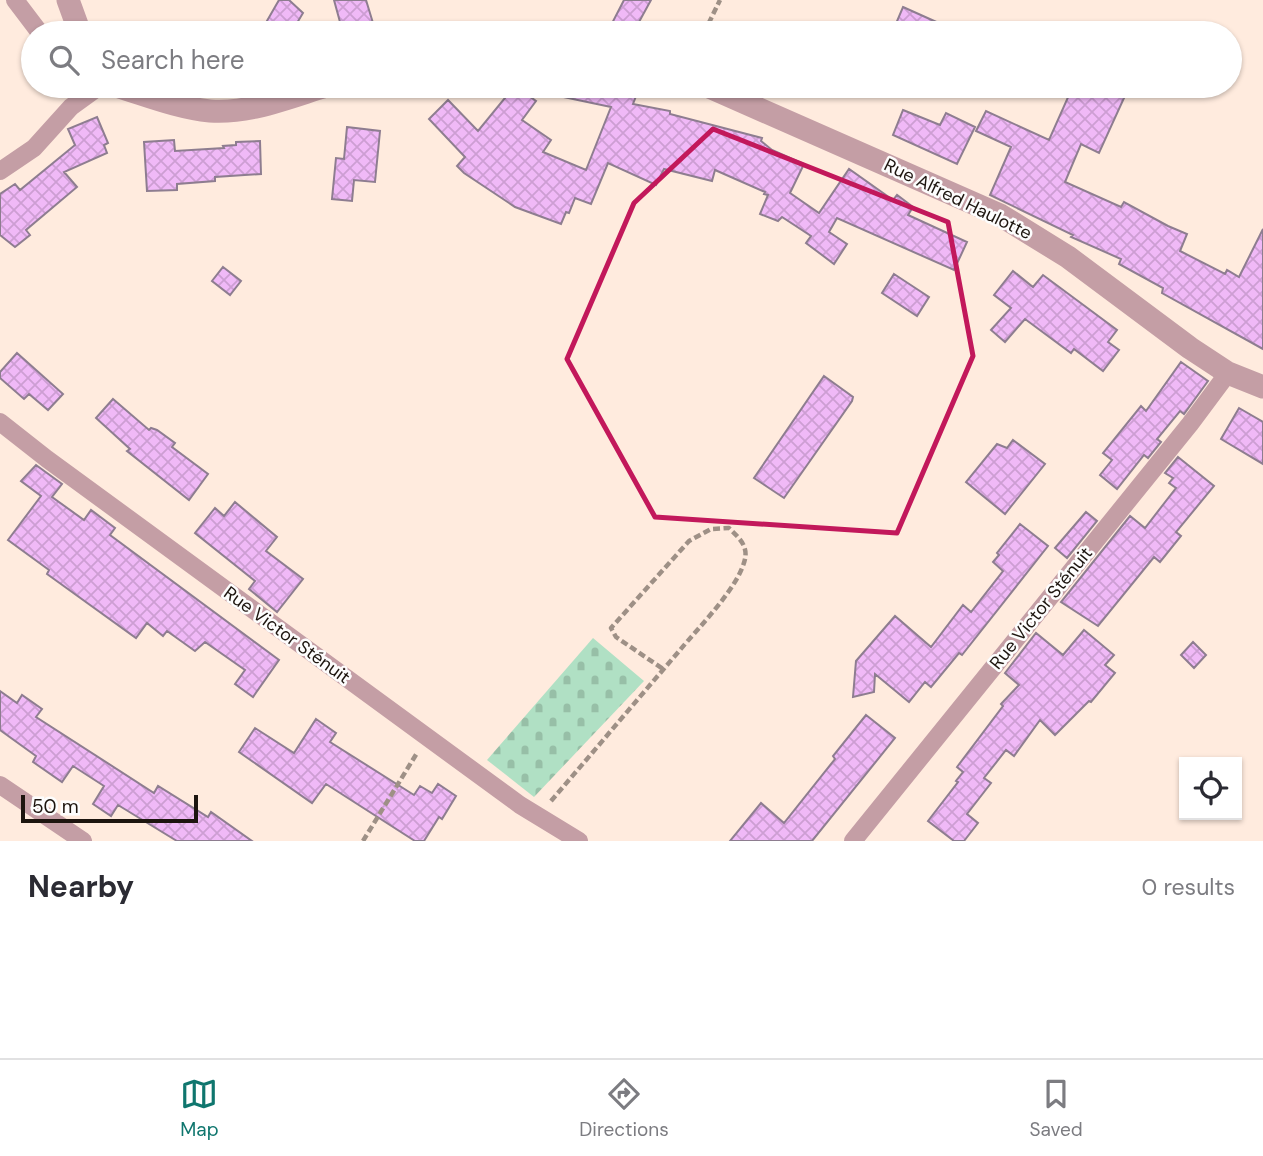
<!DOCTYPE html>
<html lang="en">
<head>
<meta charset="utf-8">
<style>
	:root { --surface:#fff; --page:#f7f7f7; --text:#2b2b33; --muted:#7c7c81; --line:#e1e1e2; --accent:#0f766e }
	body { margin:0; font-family:"DM Sans",sans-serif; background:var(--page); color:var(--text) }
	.controls { position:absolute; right:21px; bottom:21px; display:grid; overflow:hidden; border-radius:0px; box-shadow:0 2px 5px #0004 }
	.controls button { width:63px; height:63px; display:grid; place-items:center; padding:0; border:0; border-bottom:2px solid var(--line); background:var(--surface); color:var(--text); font:35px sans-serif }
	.scale { position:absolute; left:21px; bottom:18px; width:177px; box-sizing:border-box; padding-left:7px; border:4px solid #1d150f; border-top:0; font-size:19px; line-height:24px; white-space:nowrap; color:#1d150f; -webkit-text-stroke:5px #fdfdfd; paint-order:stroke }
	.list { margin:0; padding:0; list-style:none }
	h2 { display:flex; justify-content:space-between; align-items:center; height:91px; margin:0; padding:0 28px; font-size:30px }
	h2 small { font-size:23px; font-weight:400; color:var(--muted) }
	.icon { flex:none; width:38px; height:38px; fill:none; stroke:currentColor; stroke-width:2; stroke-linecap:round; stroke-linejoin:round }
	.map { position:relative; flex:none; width:1263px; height:841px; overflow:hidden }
	.search { position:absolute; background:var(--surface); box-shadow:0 2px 5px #0004; left:21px; right:21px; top:21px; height:77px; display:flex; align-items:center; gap:18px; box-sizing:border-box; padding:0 24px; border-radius:38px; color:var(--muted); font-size:26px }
	.sheet { height:217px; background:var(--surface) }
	nav { display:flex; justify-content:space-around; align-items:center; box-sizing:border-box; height:98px; border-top:2px solid var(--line); background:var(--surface); font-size:19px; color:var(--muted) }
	nav a { display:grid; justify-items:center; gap:4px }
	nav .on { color:var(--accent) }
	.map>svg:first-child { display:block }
	.cemetery { fill:url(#cemetery-stones) }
	.building { fill:url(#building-cross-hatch); stroke:#8e7d90; stroke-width:2 }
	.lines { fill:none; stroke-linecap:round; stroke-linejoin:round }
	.path { stroke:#9e9086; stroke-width:4.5; stroke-dasharray:7 3.5; stroke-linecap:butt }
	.minor { stroke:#c49ea5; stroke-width:18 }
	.tertiary { stroke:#c49ea5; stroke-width:23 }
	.marked { fill:none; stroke:#c2185b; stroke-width:5; stroke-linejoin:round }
	.labels { text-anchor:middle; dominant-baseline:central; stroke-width:5; stroke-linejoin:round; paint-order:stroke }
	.street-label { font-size:18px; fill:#1d150f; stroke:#fdfdfd }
</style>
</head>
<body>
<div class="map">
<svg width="1263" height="841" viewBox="0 0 1263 841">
	<defs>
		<pattern id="cemetery-stones" width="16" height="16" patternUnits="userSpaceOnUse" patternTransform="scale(1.75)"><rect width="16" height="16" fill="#b0e0c4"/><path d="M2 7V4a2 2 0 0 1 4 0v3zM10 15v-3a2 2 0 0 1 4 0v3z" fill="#97bfa7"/></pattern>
		<pattern id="building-cross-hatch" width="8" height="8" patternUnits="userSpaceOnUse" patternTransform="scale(1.75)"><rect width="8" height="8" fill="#f0b9f7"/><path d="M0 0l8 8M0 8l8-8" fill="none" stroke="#cd9ed3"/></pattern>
	</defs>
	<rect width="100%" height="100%" fill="#ffebde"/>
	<path class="cemetery" d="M 593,638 L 644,681 L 534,797 L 487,760 Z"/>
	<path class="building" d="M 279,0 L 289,0 L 303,13 L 291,33 L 260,33 Z
		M 334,0 L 366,0 L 376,33 L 343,33 Z
		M 624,0 L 651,0 L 633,33 L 607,33 Z
		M 903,7 L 961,33 L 892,33 Z
		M 550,86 L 606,86 L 638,91 L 633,104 L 670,111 L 670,114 L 762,138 L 761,141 L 772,150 L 804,164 L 790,193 L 819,213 L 849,169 L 893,200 L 897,195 L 913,207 L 908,215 L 967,242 L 954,270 L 837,218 L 829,232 L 847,244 L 834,264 L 806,243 L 811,236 L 782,217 L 778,221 L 760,214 L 768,195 L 764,194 L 765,192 L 715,170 L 712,181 L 664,169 L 656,185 L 608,163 L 591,204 L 575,198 L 569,213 L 566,212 L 561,224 L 515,207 L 464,173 L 457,166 L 465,157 L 429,119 L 448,100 L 478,131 L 509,93 L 513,95 L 518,88 L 536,101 L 522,120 L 551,140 L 543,152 L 586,170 L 611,107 L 549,94 Z
		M 1073,86 L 1083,86 L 1096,92 L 1099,86 L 1124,98 L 1099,153 L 1081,144 L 1065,182 L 1121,207 L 1124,202 L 1168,226 L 1187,234 L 1180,251 L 1225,274 L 1227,270 L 1239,277 L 1263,229 L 1263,349 L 1162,293 L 1163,288 L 1119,264 L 1121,259 L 1071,237 L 1073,235 L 990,195 L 1011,147 L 976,131 L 986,111 L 1049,140 Z
		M 903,110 L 940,125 L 946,113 L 975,127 L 957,164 L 893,135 Z
		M 97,117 L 108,143 L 104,145 L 107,153 L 64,172 L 77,187 L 26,230 L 30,235 L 15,247 L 0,235 L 0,194 L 15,184 L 20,190 L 75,145 L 68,129 Z
		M 347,127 L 380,131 L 375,182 L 354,180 L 352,201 L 332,199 L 336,158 L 344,159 Z
		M 174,140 L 175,151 L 224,148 L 223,146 L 236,145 L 236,142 L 260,141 L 261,174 L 215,177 L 215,181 L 177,184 L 177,190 L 147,191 L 144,142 Z
		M 223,267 L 241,281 L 230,295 L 212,281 Z
		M 1013,271 L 1033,287 L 1043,275 L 1117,330 L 1108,342 L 1119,350 L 1103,371 L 1074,349 L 1071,353 L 1025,319 L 1005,342 L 991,330 L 1011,308 L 994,295 Z
		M 894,274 L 929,297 L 917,316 L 882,293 Z
		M 17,353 L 63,394 L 48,410 L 29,394 L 24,399 L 0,378 L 0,372 Z
		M 1181,362 L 1208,381 L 1184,414 L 1180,411 L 1157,439 L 1161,442 L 1148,458 L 1144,455 L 1117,489 L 1100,475 L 1112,460 L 1103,453 L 1141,406 L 1146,411 Z
		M 824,376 L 853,397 L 852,401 L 784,498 L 754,478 Z
		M 113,399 L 149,430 L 151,428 L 157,430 L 175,443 L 172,447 L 208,474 L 189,500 L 127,451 L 130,449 L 96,418 Z
		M 1239,408 L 1263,422 L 1263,464 L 1221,439 Z
		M 1013,440 L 1045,464 L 1005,514 L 966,482 L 997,444 L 1007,448 Z
		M 1178,457 L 1214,486 L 1176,532 L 1181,536 L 1160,562 L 1154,557 L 1098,626 L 1061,602 L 1130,516 L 1145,528 L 1176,488 L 1169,483 L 1173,478 L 1165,473 Z
		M 36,465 L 62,484 L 52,497 L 84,520 L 91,510 L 115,528 L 110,535 L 279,660 L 253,697 L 235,684 L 245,670 L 205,642 L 195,651 L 167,631 L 163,636 L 147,623 L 136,638 L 47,574 L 49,570 L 8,540 L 41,496 L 21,481 Z
		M 235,502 L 277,537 L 266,551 L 303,579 L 277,612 L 249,589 L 255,581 L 195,533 L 215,508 L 224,516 Z
		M 1086,512 L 1097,521 L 1067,558 L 1055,548 Z
		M 1020,524 L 1048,546 L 962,655 L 959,653 L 931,687 L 925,682 L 909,702 L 875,674 L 874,692 L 853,697 L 856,661 L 895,616 L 931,647 L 963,605 L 971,612 L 1003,571 L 993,562 L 999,555 L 997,553 Z
		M 1084,630 L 1114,655 L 1105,665 L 1115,673 L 1091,702 L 1089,701 L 1055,735 L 1040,720 L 1014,756 L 1006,750 L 984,778 L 991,783 L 967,814 L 978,823 L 964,841 L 954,841 L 928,821 L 958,782 L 956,781 L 963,772 L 957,767 L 1003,706 L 1001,704 L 1019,685 L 1005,673 L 1036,633 L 1063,655 Z
		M 1193,642 L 1206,655 L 1194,668 L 1181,655 Z
		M 0,691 L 17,703 L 22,695 L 42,709 L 36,717 L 154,793 L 158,786 L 208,817 L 211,812 L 252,841 L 177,841 L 118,805 L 111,816 L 93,804 L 104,786 L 73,766 L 62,782 L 33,762 L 36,756 L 0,730 Z
		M 866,715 L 895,738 L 812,841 L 730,841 L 761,803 L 784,823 L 835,759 L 833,756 Z
		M 316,719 L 336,733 L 330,742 L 414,795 L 420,786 L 432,793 L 438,784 L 456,796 L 442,819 L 439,817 L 424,841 L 415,841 L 326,784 L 312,803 L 239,752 L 255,728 L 294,753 Z"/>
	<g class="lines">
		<path class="path" d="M 704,33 L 720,0
			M 551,801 C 594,751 637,700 680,650 C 699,627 739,587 745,559 C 748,545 738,537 729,528 L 711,529 L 689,541 L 611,628 L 616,637 L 663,669
			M 363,841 L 417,753"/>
		<path class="minor" d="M 15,0 L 40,33
			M 0,171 L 34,148 L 71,107 L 100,86
			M 0,422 L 47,459 L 520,805 L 579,841
			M 0,785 L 83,841
			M 853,841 L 1190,424 L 1228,373"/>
		<path class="tertiary" d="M 68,0 L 80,33
			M 116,86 C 146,95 178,108 210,111 C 249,114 290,97 326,86
			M 707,86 L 1000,215 L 1068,257 L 1190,348 L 1228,373 L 1263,387"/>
	</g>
	<path class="marked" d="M 713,129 L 948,222 L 973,356 L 897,533 L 655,517 L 567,359 L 634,203 Z"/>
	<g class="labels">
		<g class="street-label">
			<text transform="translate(958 199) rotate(26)">Rue Alfred Haulotte</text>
			<text transform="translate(1041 608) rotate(-51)">Rue Victor Sténuit</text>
			<text transform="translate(287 635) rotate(36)">Rue Victor Sténuit</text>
		</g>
	</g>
</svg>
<div class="controls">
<button><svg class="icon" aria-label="locate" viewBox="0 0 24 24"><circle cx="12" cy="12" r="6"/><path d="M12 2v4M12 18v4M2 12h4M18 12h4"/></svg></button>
</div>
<div class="scale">50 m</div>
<div class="search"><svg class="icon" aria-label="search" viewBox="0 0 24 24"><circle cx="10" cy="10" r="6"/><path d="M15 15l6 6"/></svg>Search here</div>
</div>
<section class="sheet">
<h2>Nearby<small>0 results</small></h2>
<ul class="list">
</ul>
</section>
<nav>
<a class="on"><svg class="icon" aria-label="map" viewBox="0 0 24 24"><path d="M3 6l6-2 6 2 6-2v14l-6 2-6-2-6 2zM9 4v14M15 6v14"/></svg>Map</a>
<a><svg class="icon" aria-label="directions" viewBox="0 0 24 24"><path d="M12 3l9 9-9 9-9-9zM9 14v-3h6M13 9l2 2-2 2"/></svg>Directions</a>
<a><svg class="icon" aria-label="saved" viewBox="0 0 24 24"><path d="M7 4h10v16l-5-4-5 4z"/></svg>Saved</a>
</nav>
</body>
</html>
